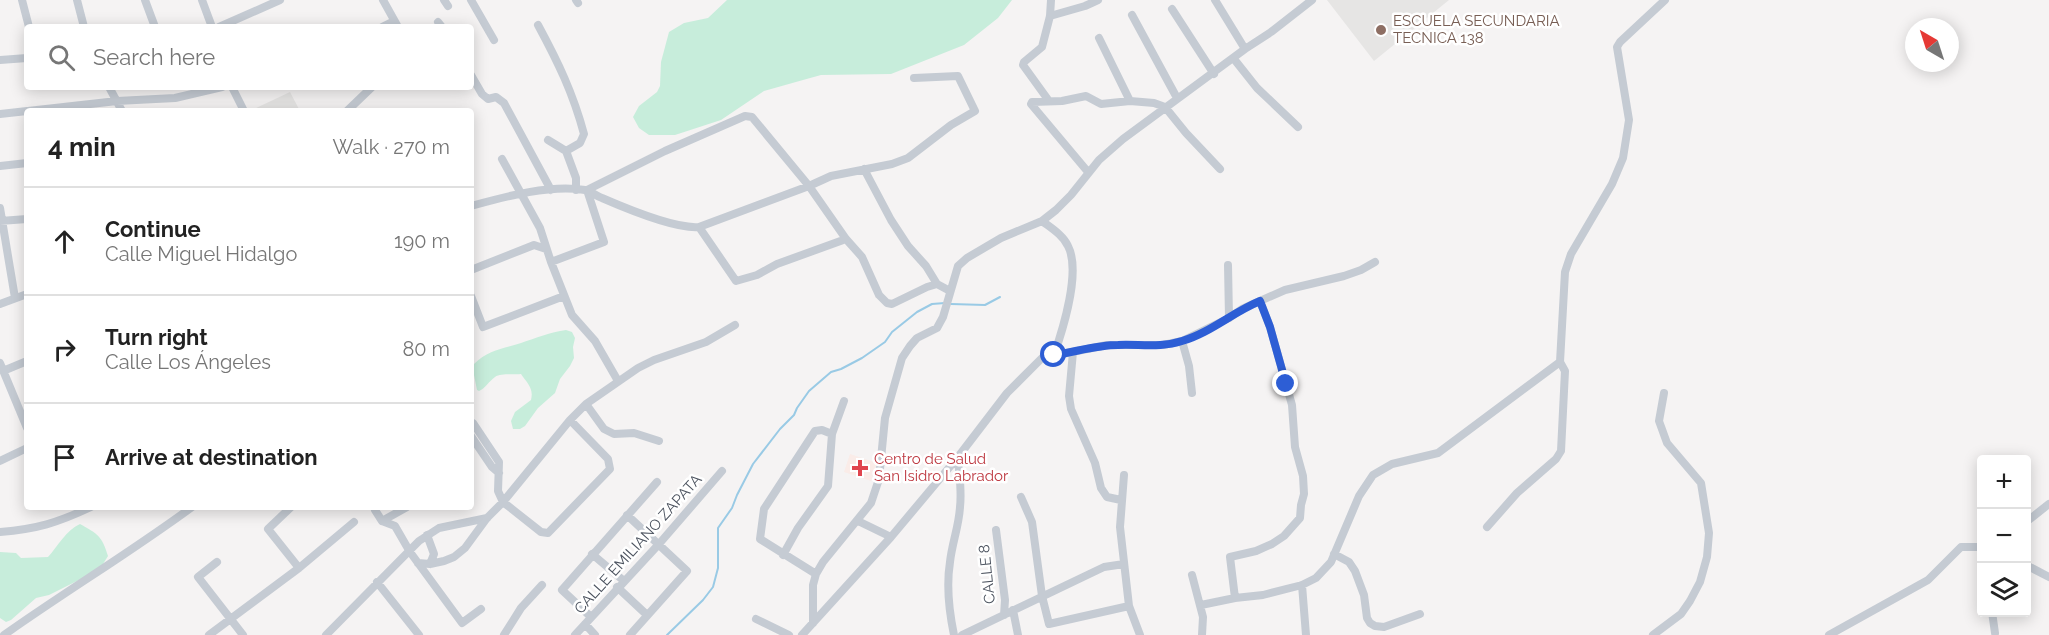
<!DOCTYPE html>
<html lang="en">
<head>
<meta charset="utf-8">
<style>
	:root { --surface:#fff; --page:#f2f2f2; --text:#222; --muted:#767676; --line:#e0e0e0 }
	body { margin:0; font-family:Raleway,sans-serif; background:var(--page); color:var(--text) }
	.controls { position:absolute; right:18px; bottom:18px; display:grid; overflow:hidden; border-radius:6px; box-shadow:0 3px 15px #0003 }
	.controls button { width:54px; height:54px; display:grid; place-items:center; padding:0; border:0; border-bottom:2px solid var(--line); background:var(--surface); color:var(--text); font:30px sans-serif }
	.compass { position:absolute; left:1905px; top:18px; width:54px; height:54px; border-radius:50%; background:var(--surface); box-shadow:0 3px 15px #0003; rotate:321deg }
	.stop { position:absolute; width:18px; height:18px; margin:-14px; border:4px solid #2d5ed5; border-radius:50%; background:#fff }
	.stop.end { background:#2d5ed5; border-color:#fff; box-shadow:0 2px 6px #0008 }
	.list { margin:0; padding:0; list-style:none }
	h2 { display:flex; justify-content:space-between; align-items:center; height:78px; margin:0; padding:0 24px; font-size:26px }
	h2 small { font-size:20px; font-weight:400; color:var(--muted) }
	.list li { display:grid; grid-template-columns:39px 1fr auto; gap:18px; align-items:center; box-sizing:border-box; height:108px; padding:0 24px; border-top:2px solid var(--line) }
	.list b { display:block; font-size:22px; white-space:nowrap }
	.list p { margin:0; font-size:20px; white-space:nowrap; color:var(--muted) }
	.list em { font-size:20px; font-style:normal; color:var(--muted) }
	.icon { flex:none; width:33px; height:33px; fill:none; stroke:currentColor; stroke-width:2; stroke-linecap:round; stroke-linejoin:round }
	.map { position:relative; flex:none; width:2049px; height:635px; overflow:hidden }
	.search { position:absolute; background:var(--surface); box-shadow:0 3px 15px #0003; left:24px; top:24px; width:450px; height:66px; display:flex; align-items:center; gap:15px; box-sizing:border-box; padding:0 21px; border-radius:6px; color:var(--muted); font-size:22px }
	.panel { position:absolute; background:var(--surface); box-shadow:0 3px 15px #0003; left:24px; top:108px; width:450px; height:402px; border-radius:6px }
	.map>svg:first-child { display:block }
	.education { fill:#e6e5e4 }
	.medical { fill:#faece8 }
	.green { fill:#c7eddb }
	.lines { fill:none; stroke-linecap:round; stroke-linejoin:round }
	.stream { stroke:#99cae5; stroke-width:2 }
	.minor { stroke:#c5cbd3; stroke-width:8 }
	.route { stroke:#2d5ed5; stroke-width:8 }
	.education-dot { fill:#8d6e63; stroke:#fff; stroke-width:2 }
	.health-dot { fill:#e0444e; stroke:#fff; stroke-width:2 }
	.labels { text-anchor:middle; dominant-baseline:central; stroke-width:5; stroke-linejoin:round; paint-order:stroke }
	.education-label { font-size:15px; fill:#785e54; stroke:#fff; text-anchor:start }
	.health-label { font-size:15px; fill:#be3a42; stroke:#fff; text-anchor:start }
	.street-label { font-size:15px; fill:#4c535f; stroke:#fff }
</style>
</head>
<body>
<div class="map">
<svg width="2049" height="635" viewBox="0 0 2049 635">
	<rect width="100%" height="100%" fill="#f5f3f3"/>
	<path class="education" d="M 1327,0 L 1449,0 L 1374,61 Z
		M 290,92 L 300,111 L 250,111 Z"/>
	<path class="medical" d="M 850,454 L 877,463 L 871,481 L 844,472 Z"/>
	<path class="green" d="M 727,0 L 1012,0 L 998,18 L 964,45 L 891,74 L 821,75 L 803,80 L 764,91 L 721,120 L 675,135 L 649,135 L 639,128 L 633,117 L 639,106 L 657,92 L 660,86 L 661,62 L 669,32 L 684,23 L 708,18 Z
		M 566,330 L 572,332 L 575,338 L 573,347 L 574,358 L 570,366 L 560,379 L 555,393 L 538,408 L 525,426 L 520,429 L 513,429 L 511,421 L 515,412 L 531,400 C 534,388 527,383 521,374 C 513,375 501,373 495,377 C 488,382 486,388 479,391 L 477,390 L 473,370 L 474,364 C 488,350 503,349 521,343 C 536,338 550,332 566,330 Z
		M 80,524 C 98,534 102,536 108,556 L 103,564 L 85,577 L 49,595 L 36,598 L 11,620 L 6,622 L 0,618 L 0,552 L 16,553 L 21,558 L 48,557 C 58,546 66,530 80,524 Z"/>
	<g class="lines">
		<path class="stream" d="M 951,304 L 985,305 L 1000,297
			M 667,635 L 703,600 L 713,587 L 718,568 L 718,528 L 732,508 L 737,495 L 753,464 L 780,429 L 794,415 L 797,408 L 809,391 L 831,372 L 841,369 L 862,358 L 885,342 L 892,332 L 917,312 L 932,304 L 945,303"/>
		<path class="minor" d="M 22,0 L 29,27
			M 77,0 L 84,27
			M 145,0 L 155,27
			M 202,0 L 212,27
			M 383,0 L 398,27
			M 444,0 L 448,6
			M 471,0 L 494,40
			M 576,0 L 578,3
			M 1215,0 L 1245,49
			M 1172,9 L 1214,74
			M 1132,15 L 1177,98
			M 1050,16 L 1085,6 L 1098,0
			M 438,22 L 442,27
			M 538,25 C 558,62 573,93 584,134 L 580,143 L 566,151
			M 219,27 L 280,0
			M 382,27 L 394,21
			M 1099,38 L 1130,101
			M 1234,59 L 1257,88 L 1298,127
			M 0,60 L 27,58
			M 471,75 L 482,94 L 488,99 L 496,97 L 504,103 L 551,190
			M 109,87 L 122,111
			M 232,87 L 244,111
			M 1049,101 L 1023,65 L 1024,62 L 1042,47 L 1050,16 L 1051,0
			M 28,111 L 117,101 L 175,98 L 222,87
			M 347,111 L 372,87
			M 0,114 L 27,111
			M 548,140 L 566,151 L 576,178 L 576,190
			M 502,159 L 540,228 L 551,262 L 572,315 L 595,341 L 618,381
			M 0,166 L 27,163
			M 864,169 L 891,220 L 908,246 L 926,266 L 937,284
			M 1088,172 L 1031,104 L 1032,102 L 1062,101 L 1086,96 L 1101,104 L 1130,101 L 1154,103 L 1165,107 L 1186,133 L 1220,169
			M 587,190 L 665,151 L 745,116 L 752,117 L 809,186 L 846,239 L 862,257 L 879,295 L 887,303 L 892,304 L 927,287 L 937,284 L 950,291
			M 471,206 C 504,197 550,184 585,190 C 591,191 596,196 602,198 C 625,208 675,229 699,227 L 809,186 L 831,176 L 892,164 L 908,158 L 951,125 L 975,111 L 958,76 L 914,78
			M 0,208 L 15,298
			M 0,221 L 27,219
			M 1042,221 C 1051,228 1063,235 1068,246 C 1081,271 1063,329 1054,355
			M 699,227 L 736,281 L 757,275 L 777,264 L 846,239
			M 551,262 L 604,242 L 587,190
			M 1228,265 L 1229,318
			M 471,270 L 534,245 L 546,249
			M 471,296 L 483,327 L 564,296
			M 0,304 L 27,294
			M 1182,341 L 1189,366 L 1192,393
			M 1073,352 L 1069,396 L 1071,409 L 1095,463 L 1101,488 L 1107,497 L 1121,500
			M 1560,362 L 1565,272 L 1571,254 L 1612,184 L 1623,158 L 1629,120 L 1617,47 L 1620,42 L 1665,0
			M 0,363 L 27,428
			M 3,371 L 27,361
			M 586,404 L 604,429 L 614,434 L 634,433 L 659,441
			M 471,423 L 473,423 L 499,462 L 498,491 L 503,502 L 541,532 L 548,533 L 610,469 L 608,459 L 570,420
			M 471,436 L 492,467 L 499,473
			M 0,461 L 27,448
			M 1124,475 L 1120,527 L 1129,606 L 1140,635
			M 1021,497 L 1032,522 L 1042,596 L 1049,624 L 1129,606
			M 291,507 L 268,529 L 299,568
			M 375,510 L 382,521 L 395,526 L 410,552 L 462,623 L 481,609
			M 627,515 L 687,571 L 630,635
			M 382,521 L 407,507
			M 858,521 L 891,537
			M 2026,522 L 2049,504
			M 1487,527 L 1517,493 L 1556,459 L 1561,451 L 1565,371 L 1560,362
			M 996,530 L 1005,600 L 1004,615
			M 0,532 C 37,529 57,523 91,507
			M 427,535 L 434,554 L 430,564
			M 592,554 L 624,581
			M 1334,554 L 1349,562 L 1355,571 L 1364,595 L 1367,618 L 1370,623 L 1375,626 L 1384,627 L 1420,614
			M 783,555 L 798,528 L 828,486 L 832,434 L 844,401
			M 217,562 L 198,577 L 243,635
			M 418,563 L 430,564 L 444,561 L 454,557 L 465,548 L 487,518 L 503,502 L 570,420 L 586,404 L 638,368 L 654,360 L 706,342 L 735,325
			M 2026,565 L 2049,577
			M 816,574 L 760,539 L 764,509 L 815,431 L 822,430 L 832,434
			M 1192,575 L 1203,617 L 1202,635
			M 377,582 L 419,635
			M 1302,585 L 1306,635
			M 617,587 L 647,615
			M 1235,598 L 1230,557 L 1256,551 L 1272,544 L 1284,536 L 1300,518 L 1301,505 L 1304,494 L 1303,476 L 1295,447 L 1292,405 L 1270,327 L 1260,301
			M 1201,605 L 1235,598 L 1263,595 L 1302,585 L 1316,578 L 1331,562 L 1359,496 L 1373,475 L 1392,464 L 1438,453 L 1560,362
			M 1013,610 L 1018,635
			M 1992,612 L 1995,633
			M 591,617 L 562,590 L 657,482
			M 756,619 L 789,635
			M 813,623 L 813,585 L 816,574 L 823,562 L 871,503 L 879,479 L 885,418 L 902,358 L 910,346 L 917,338 L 937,328 L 943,317 L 958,266 L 967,258 L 1001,238 L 1042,221 L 1056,210 L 1071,195 L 1099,160 L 1123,139 L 1245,49 L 1271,32 L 1312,0
			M 585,624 L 595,635
			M 4,635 C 66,591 131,552 192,507
			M 209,635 L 299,568 L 354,522
			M 326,635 L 419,541 L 439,528 L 487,518
			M 504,635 L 521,608 L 542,585
			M 575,635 L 659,544 L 722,471
			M 802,635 L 891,537 L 958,457 L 1007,393 L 1042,358 L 1107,345 L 1163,345 L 1182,341 L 1229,318 L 1242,309 L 1285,290 L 1344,276 L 1361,270 L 1375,262
			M 954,635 C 949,611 946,587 950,562 C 952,543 959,526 960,507 C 962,490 959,474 958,457
			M 962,635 L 1104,567 L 1124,564
			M 1653,635 L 1681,614 L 1690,601 L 1700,582 L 1707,557 L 1709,533 L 1701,483 L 1667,443 L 1659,421 L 1664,393
			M 1829,635 L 1928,580 L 1961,547 L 1982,547"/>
	</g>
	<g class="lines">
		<path class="route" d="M 1054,355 C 1075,352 1097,345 1118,345 C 1140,344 1161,348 1182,341 C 1210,333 1233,312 1260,301 L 1270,327 L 1286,384"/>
	</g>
	<circle class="education-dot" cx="1381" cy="30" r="6"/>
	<path class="health-dot" d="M857 459h6v6h6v6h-6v6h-6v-6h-6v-6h6z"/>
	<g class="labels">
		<g class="education-label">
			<text x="1393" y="21">ESCUELA SECUNDARIA<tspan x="1393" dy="17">TECNICA 138</tspan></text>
		</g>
		<g class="health-label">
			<text x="874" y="459">Centro de Salud<tspan x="874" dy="17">San Isidro Labrador</tspan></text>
		</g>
		<g class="street-label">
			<text transform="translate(638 544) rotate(-48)">CALLE EMILIANO ZAPATA</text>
			<text transform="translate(987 574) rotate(-96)">CALLE 8</text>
		</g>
	</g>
</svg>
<div class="controls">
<button>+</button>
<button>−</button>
<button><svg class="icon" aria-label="layers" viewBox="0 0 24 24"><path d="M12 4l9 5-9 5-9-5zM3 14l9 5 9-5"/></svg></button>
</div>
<svg class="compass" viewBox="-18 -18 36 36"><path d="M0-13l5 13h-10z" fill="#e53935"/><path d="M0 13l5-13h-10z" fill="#767676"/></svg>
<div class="stop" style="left:1054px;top:355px"></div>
<div class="stop end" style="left:1286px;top:384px"></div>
<div class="search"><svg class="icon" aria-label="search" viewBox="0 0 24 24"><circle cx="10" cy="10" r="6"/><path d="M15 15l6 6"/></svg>Search here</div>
<section class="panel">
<h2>4 min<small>Walk · 270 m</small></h2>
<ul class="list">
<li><svg class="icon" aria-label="ahead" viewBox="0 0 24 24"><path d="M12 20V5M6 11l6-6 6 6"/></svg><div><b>Continue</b><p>Calle Miguel Hidalgo</p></div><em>190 m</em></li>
<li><svg class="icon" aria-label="right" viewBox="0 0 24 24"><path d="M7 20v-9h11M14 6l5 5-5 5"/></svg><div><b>Turn right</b><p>Calle Los Ángeles</p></div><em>80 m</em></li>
<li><svg class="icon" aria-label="arrive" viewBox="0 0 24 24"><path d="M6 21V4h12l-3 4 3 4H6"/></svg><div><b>Arrive at destination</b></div></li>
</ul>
</section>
</div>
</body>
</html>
